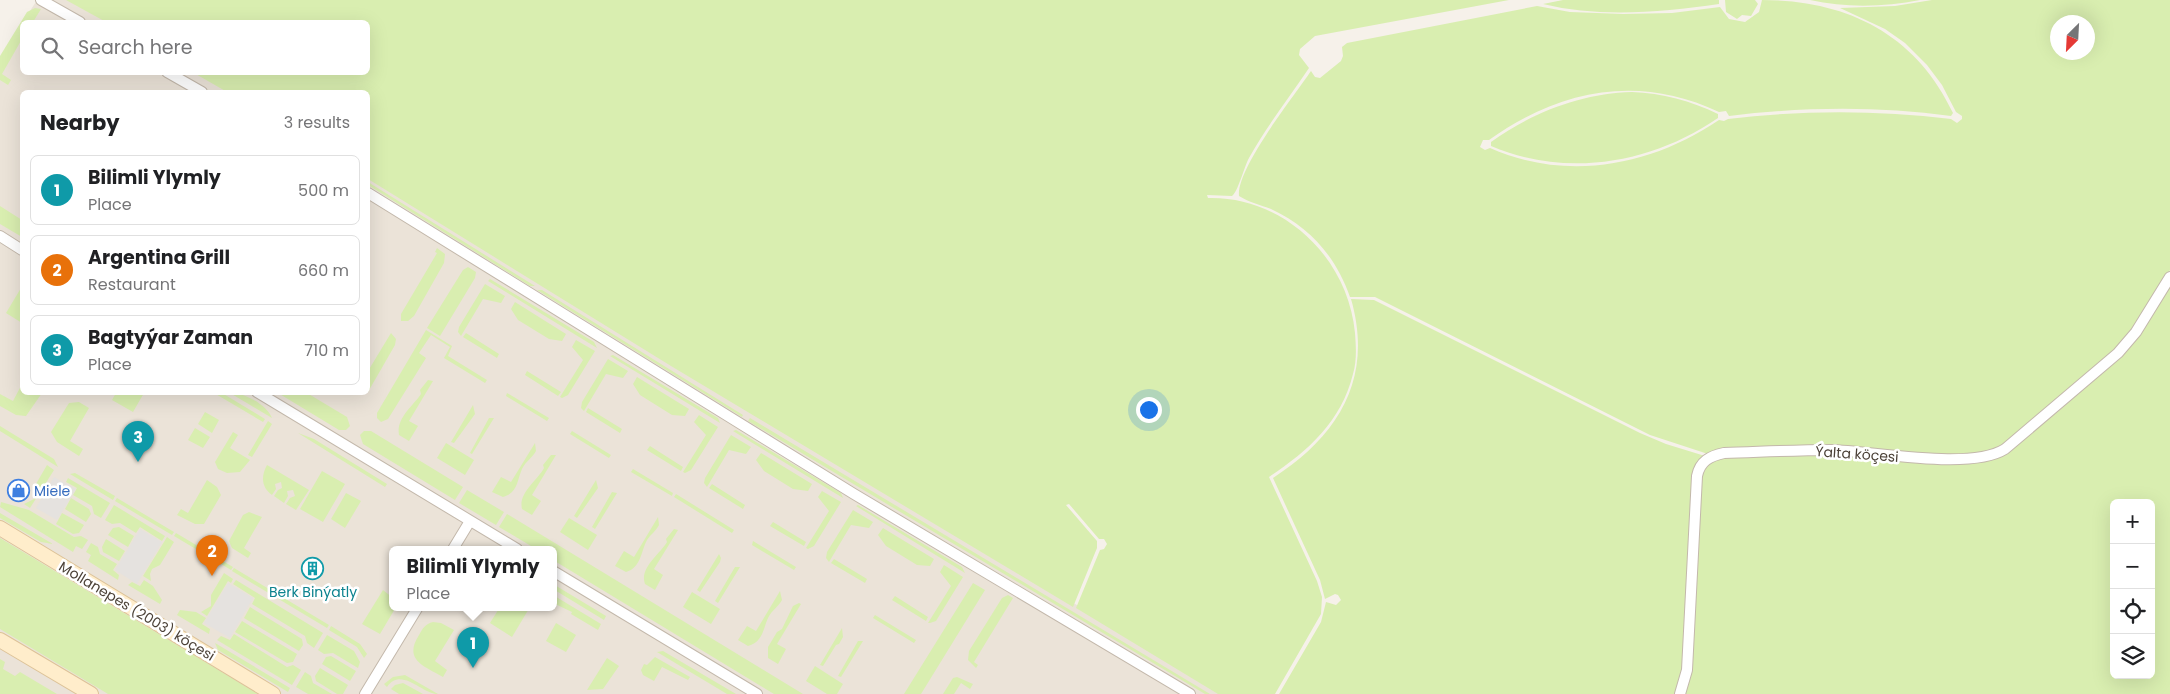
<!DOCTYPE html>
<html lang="en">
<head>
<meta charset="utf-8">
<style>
	:root { --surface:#fff; --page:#f6f6f6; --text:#202124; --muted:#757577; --line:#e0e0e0; --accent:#ff2118 }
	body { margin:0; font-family:Poppins,sans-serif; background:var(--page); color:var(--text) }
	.controls { position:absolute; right:15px; bottom:15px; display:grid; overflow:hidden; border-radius:8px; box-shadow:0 5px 20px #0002 }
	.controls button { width:45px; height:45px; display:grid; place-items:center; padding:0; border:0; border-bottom:1px solid var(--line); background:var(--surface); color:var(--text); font:25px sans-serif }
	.compass { position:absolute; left:2050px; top:15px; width:45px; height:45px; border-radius:50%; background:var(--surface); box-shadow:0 5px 20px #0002; rotate:204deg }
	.you { position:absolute; left:1148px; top:409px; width:18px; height:18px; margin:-12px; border:4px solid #fff; border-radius:50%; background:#1a73e8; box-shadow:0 0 0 8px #1a73e833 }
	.badge { display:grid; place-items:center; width:32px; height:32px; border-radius:50%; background:var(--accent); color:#fff; font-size:16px; font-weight:700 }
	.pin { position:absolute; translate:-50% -41px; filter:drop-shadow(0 1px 2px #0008) }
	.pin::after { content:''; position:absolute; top:26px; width:18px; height:15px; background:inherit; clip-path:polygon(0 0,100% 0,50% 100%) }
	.popup { position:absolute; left:389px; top:546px; width:168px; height:65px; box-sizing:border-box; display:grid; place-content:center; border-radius:8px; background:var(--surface); filter:drop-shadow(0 1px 4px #0005); font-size:16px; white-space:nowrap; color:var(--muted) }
	.popup b { font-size:19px; color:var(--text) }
	.popup::after { content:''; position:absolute; left:50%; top:100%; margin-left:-10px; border:10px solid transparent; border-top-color:var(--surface) }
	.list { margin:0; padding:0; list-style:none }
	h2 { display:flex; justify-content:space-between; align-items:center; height:65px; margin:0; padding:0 20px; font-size:21px }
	h2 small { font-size:16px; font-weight:400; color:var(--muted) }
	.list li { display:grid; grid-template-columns:32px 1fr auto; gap:15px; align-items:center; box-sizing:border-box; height:70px; margin:0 10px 10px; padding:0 10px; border:1px solid var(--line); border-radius:8px }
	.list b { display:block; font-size:19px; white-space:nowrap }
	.list p { margin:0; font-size:16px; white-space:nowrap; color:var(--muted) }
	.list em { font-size:16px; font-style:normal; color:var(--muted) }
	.icon { flex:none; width:28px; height:28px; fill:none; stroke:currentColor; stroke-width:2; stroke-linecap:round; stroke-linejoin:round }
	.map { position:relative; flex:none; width:2170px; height:694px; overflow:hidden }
	.search { position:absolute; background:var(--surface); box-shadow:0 5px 20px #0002; left:20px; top:20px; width:350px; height:55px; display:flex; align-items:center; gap:12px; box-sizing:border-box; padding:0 18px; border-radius:8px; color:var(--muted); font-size:19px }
	.panel { position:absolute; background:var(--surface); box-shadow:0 5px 20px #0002; left:20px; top:90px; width:350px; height:305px; border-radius:8px }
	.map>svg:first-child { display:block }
	.residential { fill:#ebe3d8; fill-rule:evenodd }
	.green { fill:#d9eeb0; fill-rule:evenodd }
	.parking { fill:#e5e2df }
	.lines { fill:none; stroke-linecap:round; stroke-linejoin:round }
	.street-casing { stroke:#c3b8ab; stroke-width:12 }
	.secondary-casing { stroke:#ddc398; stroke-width:16 }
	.street { stroke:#fff; stroke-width:10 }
	.secondary { stroke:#ffedcb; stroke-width:14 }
	.labels { text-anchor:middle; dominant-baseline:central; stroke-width:5; stroke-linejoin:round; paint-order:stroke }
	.street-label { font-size:14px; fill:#4b4137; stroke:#fff }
	.shop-label { font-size:14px; fill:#366cbe; stroke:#fff; text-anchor:start }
	.culture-label { font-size:14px; fill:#0d838f; stroke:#fff }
</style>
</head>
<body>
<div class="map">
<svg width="2170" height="694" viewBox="0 0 2170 694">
	<rect width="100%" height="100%" fill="#f6f1ea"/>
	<path class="residential" d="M 37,0 L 80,0 L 117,22 L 23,22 Z
		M 22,23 L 22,72 L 200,73 L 233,92 L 22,92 L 22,392 L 368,392 L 368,174 L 1223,694 L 0,694 L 0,59 ZM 393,549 L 553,549 L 553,607 L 393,607 Z"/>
	<path class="green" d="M 66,0 L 1509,0 L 1315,36 L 1300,49 L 1299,55 L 1309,68 C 1289,98 1266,127 1249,158 C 1244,167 1238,192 1232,196 L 1207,195 L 1208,198 C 1284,196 1348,258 1355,333 C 1356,346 1357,361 1353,374 C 1341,422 1308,451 1269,477 L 1317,581 L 1322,597 L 1321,614 L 1275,694 L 1218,694 L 1076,608 L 1100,550 L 1104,549 L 1107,544 L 1104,539 L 1099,539 L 1069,504 L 1066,505 L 1097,541 L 1097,548 L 1073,607 L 671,366 L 368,179 L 368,92 L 227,92 L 194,73 L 368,72 L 368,22 L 106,22 Z
		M 1563,0 L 1719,0 L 1719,4 C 1662,12 1600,18 1543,4 Z
		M 1725,0 L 1755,0 L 1758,4 L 1751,16 L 1742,15 L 1737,19 L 1726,12 Z
		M 1762,0 C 1847,0 1916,34 1953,113 L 1951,116 C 1877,106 1803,107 1729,116 L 1726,111 L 1719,112 C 1639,74 1560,89 1489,140 L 1483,140 L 1480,147 L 1485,150 L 1490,148 C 1567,182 1651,166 1719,120 L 1724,121 L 1728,119 C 1802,110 1877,110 1951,119 L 1957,123 L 1962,119 L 1962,116 L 1956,112 L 1942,85 L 1927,65 L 1905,43 L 1885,29 L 1840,8 L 1895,6 L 1932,0 L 2170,0 L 2170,270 L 2144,315 L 2125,341 L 2002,447 L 1983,453 L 1929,455 L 1708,454 L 1650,435 L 1375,297 L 1350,297 C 1336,257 1310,227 1271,209 C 1261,205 1248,202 1239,196 C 1236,169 1294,96 1311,71 L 1315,77 L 1320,78 L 1341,61 L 1343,56 L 1342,47 L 1347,43 L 1537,6 L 1570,12 L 1623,14 L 1672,13 L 1720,7 L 1729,19 L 1745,22 L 1759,12 ZM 2058,22 L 2088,22 L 2088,52 L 2058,52 Z
		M 1810,0 L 1920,0 C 1884,7 1846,8 1810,0 Z
		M 35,8 L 41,9 L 33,22 L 22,22 L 22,39 L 2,74 L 11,80 L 8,85 L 0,80 L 0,56 L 27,12 Z
		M 1632,92 C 1662,93 1691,101 1718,114 L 1718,118 C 1651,164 1566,178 1491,146 L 1491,142 C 1531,113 1582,93 1632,92 Z
		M 368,182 L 535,286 L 530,286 L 368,185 Z
		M 0,206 L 22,220 L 22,237 L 0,224 Z
		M 437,248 L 445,254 L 444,263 L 414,316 L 408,321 L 401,321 L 401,314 L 437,253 L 435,252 Z
		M 468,267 L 476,272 L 475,278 L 440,336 L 427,328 L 463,270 Z
		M 490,279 L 594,342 L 597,348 L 488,281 Z
		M 2170,283 L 2170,694 L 1683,694 L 1699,482 L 1703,467 L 1719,457 L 1830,454 L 1879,458 L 2006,452 L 2060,410 L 2119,356 ZM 2114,503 L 2151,503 L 2151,675 L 2114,675 Z
		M 485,284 L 505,296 L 501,303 L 483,299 L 461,336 L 458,332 L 459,327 Z
		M 21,288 L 22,289 L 22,323 L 6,313 Z
		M 537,290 L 542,290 L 743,415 L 742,417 Z
		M 1351,299 L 1374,300 L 1640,433 L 1666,444 L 1705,456 L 1701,460 L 1683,668 L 1676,694 L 1279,694 L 1321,622 L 1326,602 L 1336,605 L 1341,600 L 1338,595 L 1335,594 L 1325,599 L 1320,580 L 1273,478 C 1338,436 1374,379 1351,299 Z
		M 515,302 L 566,334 L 562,341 L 549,339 L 518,320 L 511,309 Z
		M 426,330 L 452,346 L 448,356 L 487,380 L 485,383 L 444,358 L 450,347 L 431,335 L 419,353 L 426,358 L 388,419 L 381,422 L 377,418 L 377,413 Z
		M 391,333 L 396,339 L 395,345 L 368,392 L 368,371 Z
		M 466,333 L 499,354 L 497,358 L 463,337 Z
		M 576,340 L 595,351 L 568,395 L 562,398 L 560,397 L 583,360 L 572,347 Z
		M 613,355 L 718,418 L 720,423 L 610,356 Z
		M 608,359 L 628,371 L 623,378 L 606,374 L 584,411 L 581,408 L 582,402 Z
		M 527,371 L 561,392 L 558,396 L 525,375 Z
		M 637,377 L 689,409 L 685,416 L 672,415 L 640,395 L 633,384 Z
		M 428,380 L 433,381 L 409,421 L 418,426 L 409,441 L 399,435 C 396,418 413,406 421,394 L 420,390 Z
		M 22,384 L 22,392 L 42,393 L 26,416 L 16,415 L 0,406 L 0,394 L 13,401 Z
		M 116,393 L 116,392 L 144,393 L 133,412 L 112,400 Z
		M 214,393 L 222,393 L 265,419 L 263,422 Z
		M 230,393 C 244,392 267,405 272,418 Z
		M 278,393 L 307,393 L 347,417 L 350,426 L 346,430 L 339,430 Z
		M 507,393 L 549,418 L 547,421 L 506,396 Z
		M 79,402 L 89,408 L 70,441 L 83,449 L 79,456 L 57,442 L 51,432 L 69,403 Z
		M 473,405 L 475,414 L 454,443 L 451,442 Z
		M 588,408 L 622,429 L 620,433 L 586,412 Z
		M 205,412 L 219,420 L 212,433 L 198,424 Z
		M 699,415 L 718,427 L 691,470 L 685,473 L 683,472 L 706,435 L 694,422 Z
		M 489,418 L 494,418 L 472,454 L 470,453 Z
		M 750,418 L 1210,694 L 1205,694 L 748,421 Z
		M 268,421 L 272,424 L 252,457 L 248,455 Z
		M 0,426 L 54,459 L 58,467 L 0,431 Z
		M 195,428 L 210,437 L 203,448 L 188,440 Z
		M 736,430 L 841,493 L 843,498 L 733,431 Z
		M 364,431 L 371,431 L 463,487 L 455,500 L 363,444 L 360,435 Z
		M 572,431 L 611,455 L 609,458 L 570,434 Z
		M 233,432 L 238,435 L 230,448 L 250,460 L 240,472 L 227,473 L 218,469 L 215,462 Z
		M 298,433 L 314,439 L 387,484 L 385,487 Z
		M 731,435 L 751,447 L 746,454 L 729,450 L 707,487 L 704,483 L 705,478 Z
		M 446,443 L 474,460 L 465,475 L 437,458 Z
		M 535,443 L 536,451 C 532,458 526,461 522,469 C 517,480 518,493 503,497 L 492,492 L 501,477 L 511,482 Z
		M 650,446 L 683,467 L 681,471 L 647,450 Z
		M 761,453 L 812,484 L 808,491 L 793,489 L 764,471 L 756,460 Z
		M 551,455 L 556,455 L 532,495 L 541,501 L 532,515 L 522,509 C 518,493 537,481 544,468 L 543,465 Z
		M 47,465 L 54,470 L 30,508 L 24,504 L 34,499 L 35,493 L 33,489 Z
		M 267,465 L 309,490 L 296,510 L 286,504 L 290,498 L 295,496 L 293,490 L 287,491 L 288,496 L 284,503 L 274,496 L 278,490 L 282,488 L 281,482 L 275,484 L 276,489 L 272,495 C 261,487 261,476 267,465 Z
		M 633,469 L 673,493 L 672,496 L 631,472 Z
		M 322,471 L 345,484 L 323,522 L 300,509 Z
		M 75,473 L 115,496 L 113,500 L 70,474 Z
		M 68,478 L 110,503 L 101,518 L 94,514 L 92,506 L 73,495 L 77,488 L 66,482 Z
		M 207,480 L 217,487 L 221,495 L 204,524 L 195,524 L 177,515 L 181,509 L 188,513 Z
		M 596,480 L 598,488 L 577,518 L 574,516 Z
		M 712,484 L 745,505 L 743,509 L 709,488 Z
		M 467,490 L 504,512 L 496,525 L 459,503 Z
		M 822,491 L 841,502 L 814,546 L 808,549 L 806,548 L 829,511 L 818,497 Z
		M 612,492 L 617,493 L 595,529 L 592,527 Z
		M 346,493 L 361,501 L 345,528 L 331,519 Z
		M 676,494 L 734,530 L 732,533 L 674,497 Z
		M 71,498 L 89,509 L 91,514 L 86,522 L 65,509 Z
		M 117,498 L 174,532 L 172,535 L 115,501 Z
		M 1,502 L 29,510 L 74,537 L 81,536 L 88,540 L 82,549 L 76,546 L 73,552 L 0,507 Z
		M 114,505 L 165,536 L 162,541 L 140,527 L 136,533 L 120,523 L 112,524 L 105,520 Z
		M 858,505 L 962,567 L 965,573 L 856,506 Z
		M 853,510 L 873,522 L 869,528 L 851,525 L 829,562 L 826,558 L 827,552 Z
		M 249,512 L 262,517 L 244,548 L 251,553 L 248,558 L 232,548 L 229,541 L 243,515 Z
		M 0,513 L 53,544 L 41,542 L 0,518 Z
		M 62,513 L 84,525 L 79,533 L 73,534 L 56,524 Z
		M 507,514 L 803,694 L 774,694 L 553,560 L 553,549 L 536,549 L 499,527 Z
		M 658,517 L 659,525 C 655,532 651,534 647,540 C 641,551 641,568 626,572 L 615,566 L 624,551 L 634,557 Z
		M 569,518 L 597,535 L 588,550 L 560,532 Z
		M 773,522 L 806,542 L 804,546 L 770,526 Z
		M 119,527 L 134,536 L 128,547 L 108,535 L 113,528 Z
		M 883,528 L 934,559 L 930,566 L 917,565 L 886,546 L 878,535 Z
		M 674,529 L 678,530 L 654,569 L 663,575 L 655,590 L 645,584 C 639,568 660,554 667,542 L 666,539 Z
		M 176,533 L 233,567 L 231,570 L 174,536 Z
		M 167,537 L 174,542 L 160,565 L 152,569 L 150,574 L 151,581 L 143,576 Z
		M 0,538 L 258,694 L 108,694 L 0,629 Z
		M 106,539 L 125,551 L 119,561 L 103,552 L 102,547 Z
		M 753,541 L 796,567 L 794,570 L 752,545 Z
		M 91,543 L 98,547 L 100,554 L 117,564 L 113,570 L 119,575 L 118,580 L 88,561 L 91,555 L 86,552 Z
		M 719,554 L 721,558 L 720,562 L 700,592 L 697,590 Z
		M 834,559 L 867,579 L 865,583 L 831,563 Z
		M 944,565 L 963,577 L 936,621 L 930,623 L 928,623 L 951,586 L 940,572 Z
		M 735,567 L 740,567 L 718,603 L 715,601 Z
		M 234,568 L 329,625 L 327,628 L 232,571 Z
		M 224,573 L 233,579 L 231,583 L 228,581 L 207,616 L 201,612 L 211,606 L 211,595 Z
		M 144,580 L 153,586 L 162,600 L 160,604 L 128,585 L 132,582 L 140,586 Z
		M 236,580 L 323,633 L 314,648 L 307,643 L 305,636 L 252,604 L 255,598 L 233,584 Z
		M 973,583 L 985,590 L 921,694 L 904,694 Z
		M 553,584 L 606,616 L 604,620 L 553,589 Z
		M 383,590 L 393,598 L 393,607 L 396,607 L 380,634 L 362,624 Z
		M 780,591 L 782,600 C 778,607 772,610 768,618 C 763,629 763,642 748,646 L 738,640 L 747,626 L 756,631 Z
		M 692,592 L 720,609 L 711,624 L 683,607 Z
		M 553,595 L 601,624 L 598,630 L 571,614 L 572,612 L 553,603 Z
		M 1008,595 L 1013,598 L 974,662 L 978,665 L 976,668 L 968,660 L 969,651 L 1002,598 Z
		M 895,596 L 928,617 L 926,621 L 892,600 Z
		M 799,603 L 801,604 L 777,644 L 786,649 L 778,664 L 768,658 L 768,647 L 777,632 L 782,629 L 793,606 Z
		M 250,607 L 302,639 L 303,645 L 299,651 L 244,618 Z
		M 500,607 L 530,607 L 512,637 L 490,623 Z
		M 180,610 L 196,612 L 206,618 L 202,624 L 210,629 L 209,634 L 177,615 Z
		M 875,615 L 916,640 L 914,643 L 873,618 Z
		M 242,621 L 297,654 L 293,662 L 287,663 L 235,632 Z
		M 433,622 L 441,623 L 454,630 L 435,661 L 447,670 L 443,677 C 424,666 403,660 419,635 C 423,628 425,624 433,622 Z
		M 556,623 L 576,635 L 566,652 L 546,641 Z
		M 331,626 L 360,644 L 367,654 L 364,658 L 357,647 L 329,630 Z
		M 842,628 L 843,637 L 839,644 L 836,645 L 823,666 L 820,665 Z
		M 234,634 L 287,667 L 293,665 L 301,670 L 292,685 L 217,640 L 221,636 L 230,640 Z
		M 327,635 L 354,651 L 360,662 L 358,668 L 333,653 L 324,654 L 318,650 Z
		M 858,641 L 863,641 L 841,677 L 838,676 Z
		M 215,643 L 290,688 L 288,692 L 218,650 Z
		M 663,651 L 736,694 L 727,694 L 657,652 Z
		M 331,656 L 356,671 L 350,681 L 322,664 L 326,657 Z
		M 655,657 L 690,677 L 688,680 L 662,667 L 654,681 L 643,675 L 641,670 L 644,664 L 647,665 Z
		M 607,658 L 619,666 L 603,689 L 587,690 Z
		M 0,659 L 5,662 L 3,669 L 15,676 L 20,672 L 57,694 L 0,694 Z
		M 815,666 L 843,684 L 837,694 L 827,694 L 806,681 Z
		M 320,668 L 348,685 L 343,694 L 337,694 L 316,681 L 315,676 Z
		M 305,672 L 311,676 L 313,683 L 332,694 L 308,694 L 296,687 Z
		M 405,675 L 438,694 C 422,694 401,666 387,687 L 384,684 L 393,677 Z
		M 957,677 L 973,684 L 970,689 L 961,683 L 954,694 L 943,694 L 953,678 Z
		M 403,683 L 423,694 L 399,694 L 391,689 L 395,685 Z"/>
	<path class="parking" d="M 54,477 L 76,489 L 57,520 L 36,508 Z
		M 140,529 L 162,542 L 137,584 L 115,570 Z
		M 228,583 L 253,598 L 230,638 L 204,623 Z"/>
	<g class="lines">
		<defs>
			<path id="street" d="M 41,0 L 80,22
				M 167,72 L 202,92
				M 368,193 L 854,494 L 1190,694
				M 0,236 L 22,250
				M 257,392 L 517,549
				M 453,549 L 470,521
				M 553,571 L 757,694
				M 365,694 L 418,607
				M 1680,694 L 1687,670 L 1697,476 C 1700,461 1710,456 1724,453 C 1759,452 1795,450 1831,450 C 1873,451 1970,471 2005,449 L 2118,353 L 2136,332 L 2170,277"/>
			<path id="secondary" d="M 0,528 L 273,694
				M 0,640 L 91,694"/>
		</defs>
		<use href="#street" class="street-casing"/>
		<use href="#secondary" class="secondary-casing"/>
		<use href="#street" class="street"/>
		<use href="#secondary" class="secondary"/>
	</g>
	<defs>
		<symbol id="shop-ring" viewBox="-11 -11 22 22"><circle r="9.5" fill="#fff" stroke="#3f7fe0" stroke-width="1.5"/><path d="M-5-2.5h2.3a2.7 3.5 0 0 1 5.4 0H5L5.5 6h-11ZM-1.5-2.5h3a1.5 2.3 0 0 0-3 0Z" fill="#3f7fe0"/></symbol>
		<symbol id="building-ring" viewBox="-11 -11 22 22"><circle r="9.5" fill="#fff" stroke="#0f9aa8" stroke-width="1.5"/><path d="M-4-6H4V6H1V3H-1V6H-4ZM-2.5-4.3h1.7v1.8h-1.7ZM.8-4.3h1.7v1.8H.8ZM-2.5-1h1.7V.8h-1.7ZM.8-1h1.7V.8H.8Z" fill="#0f9aa8"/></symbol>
	</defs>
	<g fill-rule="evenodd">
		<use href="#shop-ring" x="6" y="478" width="25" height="25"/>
		<use href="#building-ring" x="300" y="556" width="25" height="25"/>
	</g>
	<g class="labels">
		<g class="street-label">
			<text transform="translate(1857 454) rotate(4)">Ýalta köçesi</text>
			<text transform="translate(137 611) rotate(31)">Mollanepes (2003) köçesi</text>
		</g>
		<g class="shop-label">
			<text x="34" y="491">Miele</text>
		</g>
		<g class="culture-label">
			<text x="313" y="592">Berk Binýatly</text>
		</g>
	</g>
</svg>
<div class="controls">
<button>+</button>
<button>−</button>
<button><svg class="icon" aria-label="locate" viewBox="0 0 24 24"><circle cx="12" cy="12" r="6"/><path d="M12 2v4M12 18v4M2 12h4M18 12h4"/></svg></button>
<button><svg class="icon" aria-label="layers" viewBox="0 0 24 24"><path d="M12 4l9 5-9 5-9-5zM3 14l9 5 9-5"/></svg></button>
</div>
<svg class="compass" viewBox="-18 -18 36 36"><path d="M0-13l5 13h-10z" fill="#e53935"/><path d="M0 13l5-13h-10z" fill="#757577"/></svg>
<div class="you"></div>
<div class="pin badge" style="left:473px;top:668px;background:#0f9aa8">1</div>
<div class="popup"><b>Bilimli Ylymly</b>Place</div>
<div class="pin badge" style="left:212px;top:576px;background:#e8710a">2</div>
<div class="pin badge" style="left:138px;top:462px;background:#0f9aa8">3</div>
<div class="search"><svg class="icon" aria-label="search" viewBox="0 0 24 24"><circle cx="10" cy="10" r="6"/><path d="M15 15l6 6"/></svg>Search here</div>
<section class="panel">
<h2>Nearby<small>3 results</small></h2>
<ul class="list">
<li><span class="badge" style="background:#0f9aa8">1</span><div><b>Bilimli Ylymly</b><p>Place</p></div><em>500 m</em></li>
<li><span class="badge" style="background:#e8710a">2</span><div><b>Argentina Grill</b><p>Restaurant</p></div><em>660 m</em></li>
<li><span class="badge" style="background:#0f9aa8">3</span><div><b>Bagtyýar Zaman</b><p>Place</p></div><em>710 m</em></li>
</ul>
</section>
</div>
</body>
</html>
